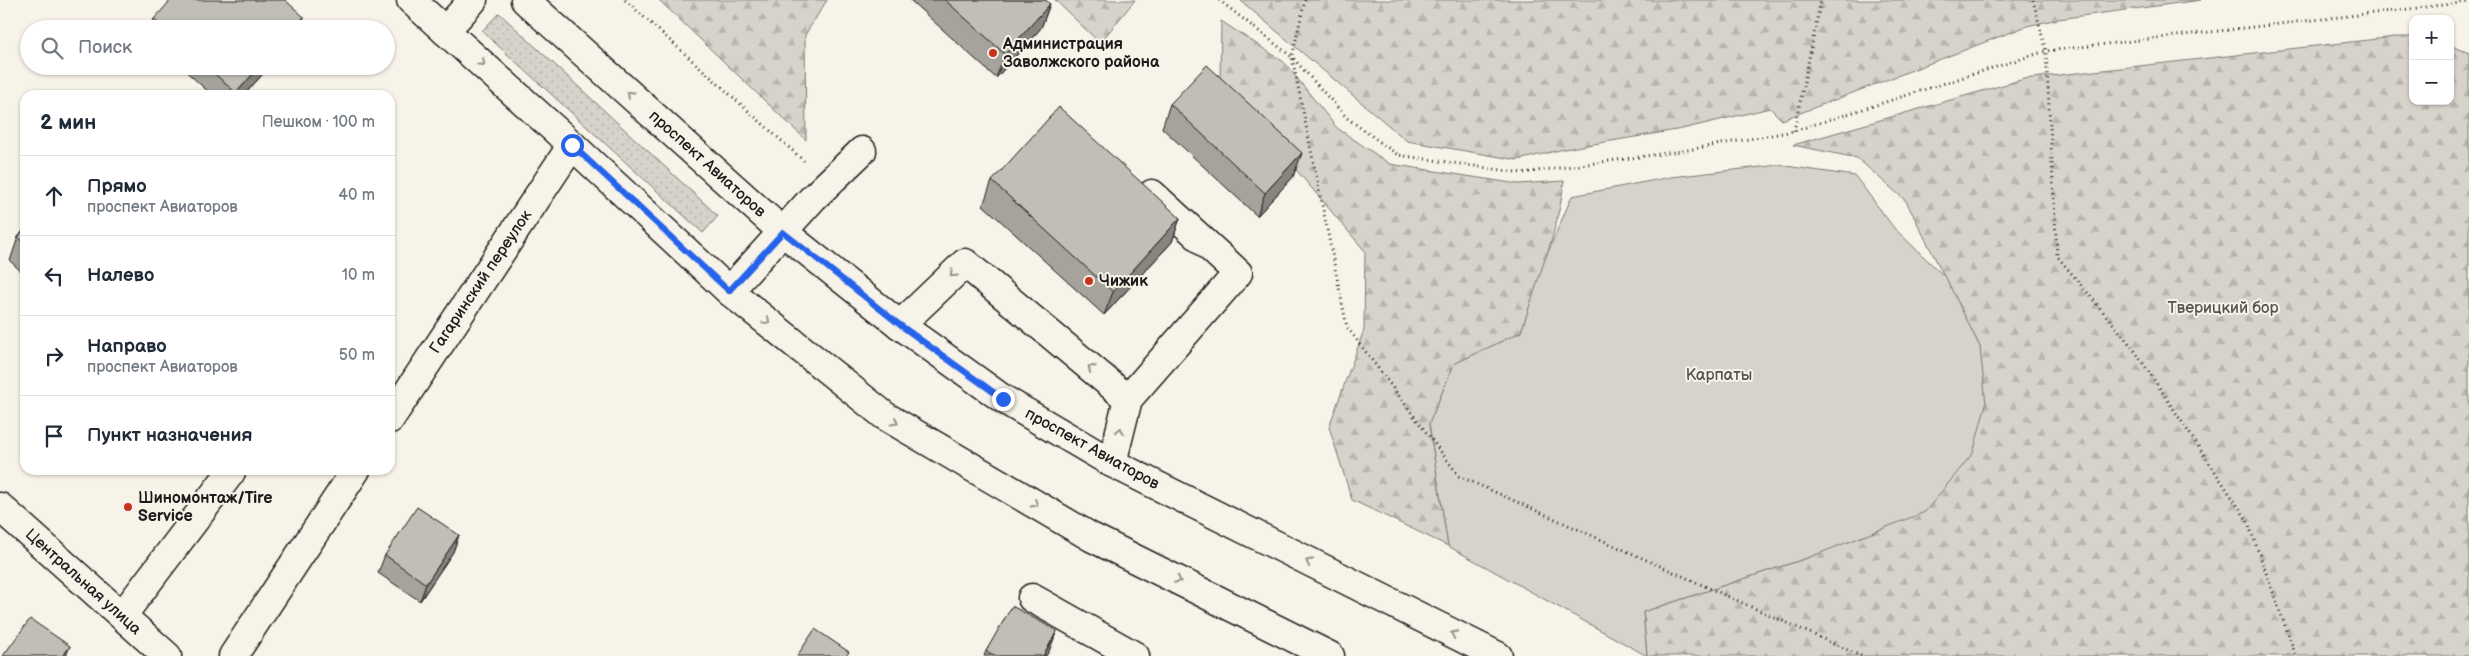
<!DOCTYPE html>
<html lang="ru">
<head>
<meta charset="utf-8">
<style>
	:root { --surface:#fff; --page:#f2f2f3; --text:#1f2937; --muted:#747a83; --line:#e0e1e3 }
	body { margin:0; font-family:"Balsamiq Sans",sans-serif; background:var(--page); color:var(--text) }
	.controls { position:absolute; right:15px; top:15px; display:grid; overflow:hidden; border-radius:10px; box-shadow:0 1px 4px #0004 }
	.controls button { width:45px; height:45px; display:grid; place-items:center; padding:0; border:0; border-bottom:1px solid var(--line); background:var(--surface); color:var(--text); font:25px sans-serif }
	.stop { position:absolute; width:15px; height:15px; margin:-11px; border:4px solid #2563eb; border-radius:50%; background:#fff }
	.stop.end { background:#2563eb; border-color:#fff; box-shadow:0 1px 5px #0008 }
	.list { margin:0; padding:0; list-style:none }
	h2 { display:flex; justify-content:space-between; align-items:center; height:65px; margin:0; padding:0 20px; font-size:21px }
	h2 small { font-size:16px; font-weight:400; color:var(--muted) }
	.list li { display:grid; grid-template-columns:32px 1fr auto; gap:15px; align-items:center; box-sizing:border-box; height:80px; padding:0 20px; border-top:1px solid var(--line) }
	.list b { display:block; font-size:19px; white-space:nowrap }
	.list p { margin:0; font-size:16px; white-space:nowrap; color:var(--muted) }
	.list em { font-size:16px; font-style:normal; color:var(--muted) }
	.icon { flex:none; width:28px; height:28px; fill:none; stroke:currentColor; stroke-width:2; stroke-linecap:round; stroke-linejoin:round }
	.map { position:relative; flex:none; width:2469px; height:656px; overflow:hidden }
	.search { position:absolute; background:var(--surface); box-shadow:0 1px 4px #0004; left:20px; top:20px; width:375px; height:55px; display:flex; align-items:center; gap:12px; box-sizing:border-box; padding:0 18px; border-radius:28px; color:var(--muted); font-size:19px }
	.panel { position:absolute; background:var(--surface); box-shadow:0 1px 4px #0004; left:20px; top:90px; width:375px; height:385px; border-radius:15px }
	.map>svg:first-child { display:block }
	.grass { fill:url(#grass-dots); stroke:#7a7874 }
	.forest { fill:url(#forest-firs); stroke:#7a7874 }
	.park { fill:#d7d3cb; stroke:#7a7874 }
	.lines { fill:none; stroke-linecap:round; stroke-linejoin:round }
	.minor-casing { stroke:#1c1c1c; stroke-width:31 }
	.major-casing { stroke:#1c1c1c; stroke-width:31 }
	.path { stroke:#1c1c1c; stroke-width:3; stroke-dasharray:1 4; stroke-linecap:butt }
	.minor { stroke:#f7f3e8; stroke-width:28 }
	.major { stroke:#f7f3e8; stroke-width:28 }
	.wall { fill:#a5a39c; stroke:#1c1c1c }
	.shaded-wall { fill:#86857f; stroke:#1c1c1c }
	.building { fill:#c0beb5; stroke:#1c1c1c }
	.oneway { stroke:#94928c }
	.route { stroke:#2563eb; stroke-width:6 }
	.poi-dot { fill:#c8321e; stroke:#f7f3e8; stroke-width:2 }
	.labels { text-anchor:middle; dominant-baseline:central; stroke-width:4; stroke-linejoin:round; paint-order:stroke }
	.poi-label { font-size:16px; font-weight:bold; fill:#1c1c1c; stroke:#f7f3e8; text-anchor:start }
	.street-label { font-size:16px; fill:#1c1c1c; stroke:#f7f3e8 }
	.park-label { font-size:16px; fill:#545351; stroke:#f7f3e8 }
</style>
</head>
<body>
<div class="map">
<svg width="2469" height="656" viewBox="0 0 2469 656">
	<defs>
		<pattern id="grass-dots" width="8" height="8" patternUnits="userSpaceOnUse" patternTransform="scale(1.25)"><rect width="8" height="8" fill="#d7d3cb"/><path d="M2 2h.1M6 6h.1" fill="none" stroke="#b8b5ae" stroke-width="1.8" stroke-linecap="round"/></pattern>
		<pattern id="forest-firs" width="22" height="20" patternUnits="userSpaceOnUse" patternTransform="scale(1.25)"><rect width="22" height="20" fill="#d7d3cb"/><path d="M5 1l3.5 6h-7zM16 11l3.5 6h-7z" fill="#b8b5ae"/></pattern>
	</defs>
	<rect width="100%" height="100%" fill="#f7f3e8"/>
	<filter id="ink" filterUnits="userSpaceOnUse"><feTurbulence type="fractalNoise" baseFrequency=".02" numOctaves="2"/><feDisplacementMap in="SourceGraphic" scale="10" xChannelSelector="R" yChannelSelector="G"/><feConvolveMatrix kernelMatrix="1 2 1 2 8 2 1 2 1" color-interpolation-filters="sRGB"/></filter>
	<g filter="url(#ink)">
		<path class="grass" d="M 499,13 L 718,216 L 703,233 L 482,31 Z"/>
		<path class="forest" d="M 659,0 L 827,0 L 805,35 L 806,140 Z
			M 1055,0 L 1135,0 L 1100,43 Z
			M 1243,0 L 2201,0 L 2058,19 L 2027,26 L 1782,120 L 1770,108 L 1682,129 L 1564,149 L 1518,160 L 1407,141 L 1241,1 Z
			M 1221,21 L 1284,62 L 1337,128 L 1390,164 L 1518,184 L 1564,181 C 1558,232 1537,283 1521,332 L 1454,364 L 1429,424 L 1448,546 L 1352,500 L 1329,427 L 1364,330 L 1365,251 L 1220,80 Z
			M 2395,37 L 2413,37 L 2413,101 L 2450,101 L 2450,45 L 2469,53 L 2469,656 L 1647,656 L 1643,612 L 1810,557 L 1980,347 L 1906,201 L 1857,158 L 1793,145 L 2024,79 Z"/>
		<path class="park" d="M 1779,165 L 1855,176 L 1894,228 L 1946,278 L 1980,347 L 1986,404 L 1973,453 L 1925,512 L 1810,557 L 1643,612 L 1647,656 L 1448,546 L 1429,424 L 1454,364 L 1521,332 L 1545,259 L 1572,196 L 1671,177 Z"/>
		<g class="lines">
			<defs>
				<path id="minor" d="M 445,31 L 473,0
					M 729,291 L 813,198 L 862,151
					M 900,325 L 965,263 L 1128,399
					M 390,419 L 572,145
					M 1112,463 L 1128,399 L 1238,273 L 1152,194
					M 0,507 L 167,656
					M 1032,598 L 1135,656
					M 122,616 L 231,472
					M 233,656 L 356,470"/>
				<path id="major" d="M 411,0 L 572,145 L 729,291 L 885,416 L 1091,537 L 1330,656
					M 525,0 L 783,232 L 900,325 L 1003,399 L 1112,463 L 1498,656"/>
			</defs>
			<use href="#minor" class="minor-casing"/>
			<use href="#major" class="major-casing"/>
			<path class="path" d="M 625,0 L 804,161
				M 1219,0 L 1292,57 L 1347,118 L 1398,155 L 1522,173 L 1682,151 L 1794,131 L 2046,51 L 2469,2
				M 1305,0 L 1292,57 L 1347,327 L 1459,476 L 1861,656
				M 2033,0 L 2046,51 L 2057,256 L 2133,348 L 2247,520 L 2296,656
				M 1794,131 L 1821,0"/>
			<use href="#minor" class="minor"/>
			<use href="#major" class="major"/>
		</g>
		<path class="wall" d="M 910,0 L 1045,0 L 1050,4 L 1041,28 L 996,78 Z
			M 154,19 L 300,29 L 150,29 Z
			M 180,66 L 270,66 L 244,95 L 212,95 Z
			M 1170,104 L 1293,177 L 1257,216 L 1162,128 Z
			M 992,181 L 1180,218 L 1172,242 L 1104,315 L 983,205 Z
			M 25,229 L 25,275 L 10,261 L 18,237 Z
			M 459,535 L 453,552 L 420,601 L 378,573 L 385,555 Z
			M 1050,649 L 1046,656 L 984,656 L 986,651 Z"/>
		<path class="shaded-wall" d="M 1050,4 L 1041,28 L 996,78 L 1005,54 Z
			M 304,17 L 300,29 L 294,29 Z
			M 260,66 L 270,66 L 244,95 L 235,95 L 236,93 Z
			M 1302,153 L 1293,177 L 1257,216 L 1265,193 Z
			M 1180,218 L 1172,242 L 1104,315 L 1113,292 Z
			M 459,535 L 453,552 L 420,601 L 426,584 Z
			M 1057,631 L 1050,649 L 1046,656 L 1043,656 Z
			M 70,646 L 66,656 L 63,656 Z"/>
		<path class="building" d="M 171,0 L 285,0 L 304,17 L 294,29 L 164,29 L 154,19 Z
			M 945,0 L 1045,0 L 1050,4 L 1005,54 Z
			M 1207,65 L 1302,153 L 1265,193 L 1170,104 Z
			M 206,66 L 260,66 L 236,93 Z
			M 1059,107 L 1180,218 L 1113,292 L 992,181 Z
			M 25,229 L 25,243 L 18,237 Z
			M 417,507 L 459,535 L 426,584 L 385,555 Z
			M 1012,606 L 1057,631 L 1043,656 L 996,656 L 986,651 Z
			M 30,619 L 70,646 L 63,656 L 3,656 Z
			M 815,629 L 849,652 L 846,656 L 797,656 Z"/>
		<defs><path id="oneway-chevron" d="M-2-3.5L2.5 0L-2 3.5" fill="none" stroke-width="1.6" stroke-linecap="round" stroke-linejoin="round" transform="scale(1.25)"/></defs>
		<g class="oneway">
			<use href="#oneway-chevron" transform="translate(482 63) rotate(42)"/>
			<use href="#oneway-chevron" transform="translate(630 94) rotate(-138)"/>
			<use href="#oneway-chevron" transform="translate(953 274) rotate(136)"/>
			<use href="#oneway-chevron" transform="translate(767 321) rotate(39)"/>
			<use href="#oneway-chevron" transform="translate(1091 368) rotate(-140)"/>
			<use href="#oneway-chevron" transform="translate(895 422) rotate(30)"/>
			<use href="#oneway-chevron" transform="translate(1120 431) rotate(-76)"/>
			<use href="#oneway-chevron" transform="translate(1035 504) rotate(30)"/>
			<use href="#oneway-chevron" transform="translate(1309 562) rotate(-153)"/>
			<use href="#oneway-chevron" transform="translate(1178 580) rotate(26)"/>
			<use href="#oneway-chevron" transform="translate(1454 634) rotate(-153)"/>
		</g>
	</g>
	<g class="lines" filter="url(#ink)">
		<path class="route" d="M 572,145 L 729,291 L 783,232 L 900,325 L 1003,399"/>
	</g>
	<g class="poi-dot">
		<circle cx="993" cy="53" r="5"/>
		<circle cx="1089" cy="281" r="5"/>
		<circle cx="128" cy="507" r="5"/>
	</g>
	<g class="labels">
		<g class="poi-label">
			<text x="1003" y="44">Администрация<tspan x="1003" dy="18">Заволжского района</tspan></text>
			<text x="1099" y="281">Чижик</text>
			<text x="138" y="498">Шиномонтаж/Tire<tspan x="138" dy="18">Service</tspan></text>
		</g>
		<g class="street-label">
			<text transform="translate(707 164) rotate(42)">проспект Авиаторов</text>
			<text transform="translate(481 282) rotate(-56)">Гагаринский переулок</text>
			<text transform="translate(1092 449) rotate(29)">проспект Авиаторов</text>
			<text transform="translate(83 582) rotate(42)">Центральная улица</text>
		</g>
		<g class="park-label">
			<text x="2223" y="308">Тверицкий бор</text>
			<text x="1719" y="375">Карпаты</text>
		</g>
	</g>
</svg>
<div class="controls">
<button>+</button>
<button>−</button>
</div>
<div class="stop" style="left:572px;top:145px"></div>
<div class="stop end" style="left:1003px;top:399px"></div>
<div class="search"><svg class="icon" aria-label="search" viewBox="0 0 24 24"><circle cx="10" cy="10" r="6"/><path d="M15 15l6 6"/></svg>Поиск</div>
<section class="panel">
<h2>2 мин<small>Пешком · 100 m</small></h2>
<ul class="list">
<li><svg class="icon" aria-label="ahead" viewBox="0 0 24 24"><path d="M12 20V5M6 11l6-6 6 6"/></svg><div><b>Прямо</b><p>проспект Авиаторов</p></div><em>40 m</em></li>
<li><svg class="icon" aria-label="left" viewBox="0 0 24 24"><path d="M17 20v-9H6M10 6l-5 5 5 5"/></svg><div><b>Налево</b></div><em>10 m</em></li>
<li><svg class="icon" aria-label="right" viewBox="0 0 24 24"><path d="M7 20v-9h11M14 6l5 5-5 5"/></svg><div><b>Направо</b><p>проспект Авиаторов</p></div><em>50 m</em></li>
<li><svg class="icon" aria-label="arrive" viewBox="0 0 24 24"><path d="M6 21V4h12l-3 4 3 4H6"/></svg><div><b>Пункт назначения</b></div></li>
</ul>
</section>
</div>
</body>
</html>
